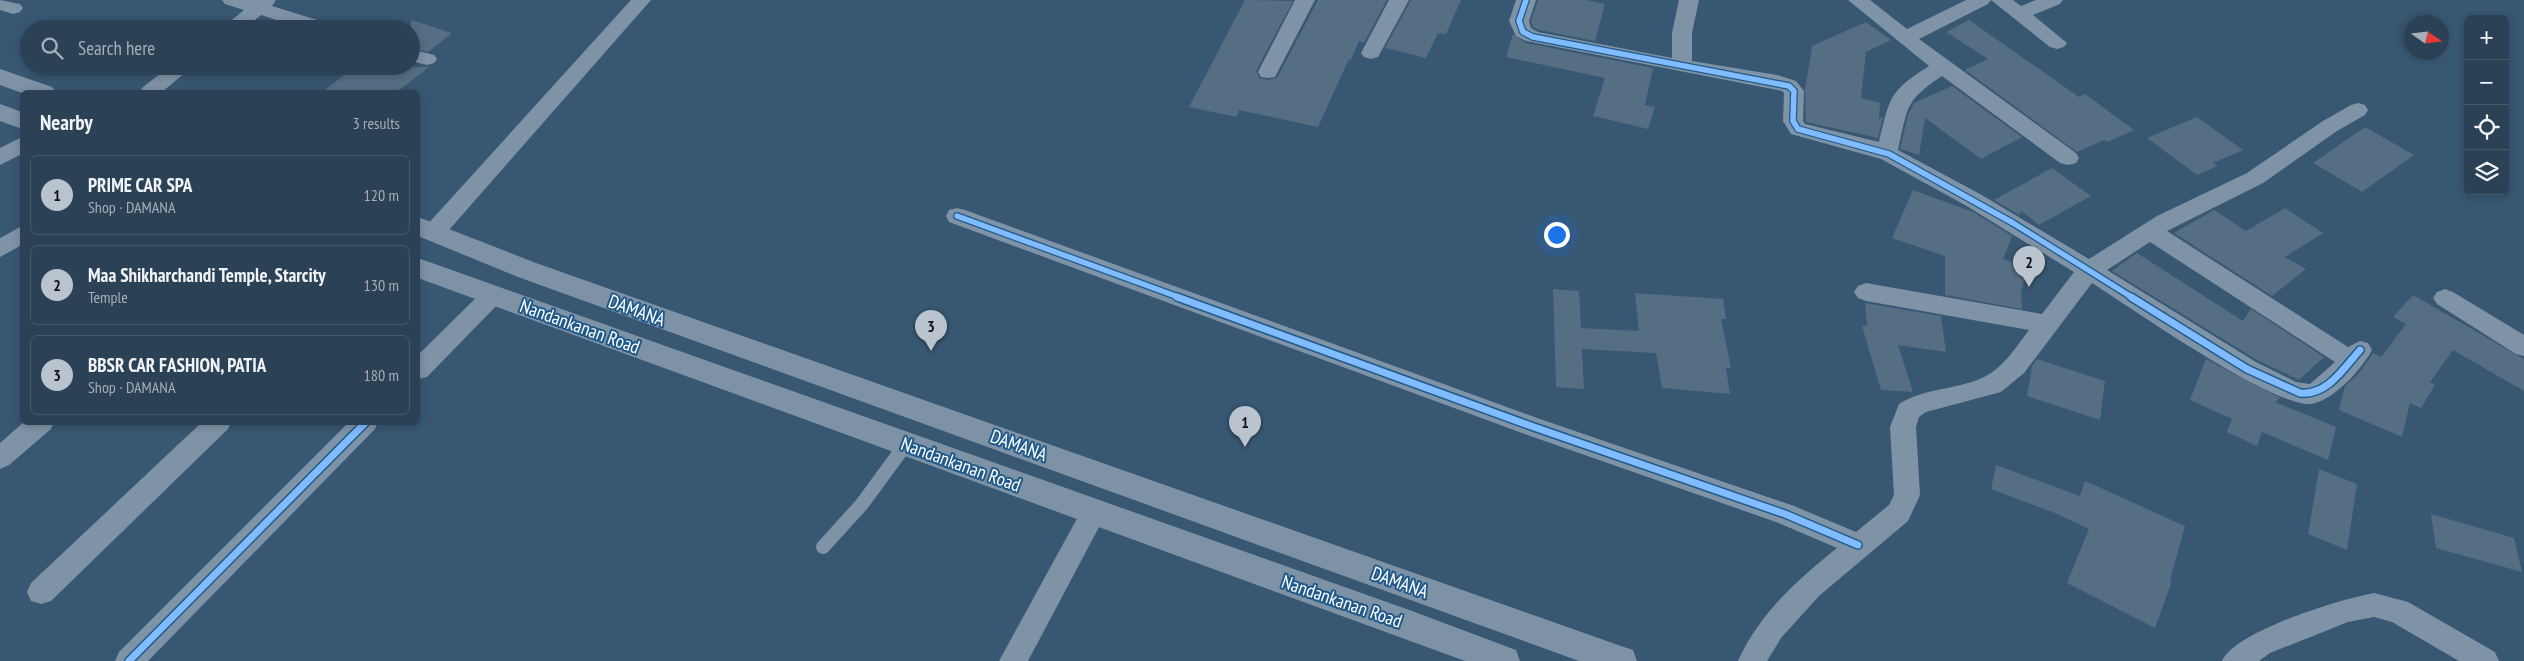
<!DOCTYPE html>
<html lang="en">
<head>
<meta charset="utf-8">
<style>
	:root { --surface:#2a4156; --page:#364c60; --text:#f1f3f6; --muted:#a5afb9; --line:#465a6c; --accent:#b9c4ce }
	body { margin:0; font-family:"PT Sans Narrow",sans-serif; background:var(--page); color:var(--text) }
	.controls { position:absolute; right:15px; top:15px; display:grid; overflow:hidden; border-radius:8px; box-shadow:0 2px 8px #0003 }
	.controls button { width:45px; height:45px; display:grid; place-items:center; padding:0; border:0; border-bottom:1px solid var(--line); background:var(--surface); color:var(--text); font:25px sans-serif }
	.compass { position:absolute; left:2404px; top:15px; width:45px; height:45px; border-radius:50%; background:var(--surface); box-shadow:0 2px 8px #0003; rotate:104deg }
	.you { position:absolute; left:1556px; top:234px; width:18px; height:18px; margin:-12px; border:4px solid #fff; border-radius:50%; background:#1a73e8; box-shadow:0 0 0 8px #1a73e833 }
	.badge { display:grid; place-items:center; width:32px; height:32px; border-radius:50%; background:var(--accent); color:#111; font-size:16px; font-weight:700 }
	.pin { position:absolute; translate:-50% -41px; filter:drop-shadow(0 1px 2px #0008) }
	.pin::after { content:''; position:absolute; top:26px; width:18px; height:15px; background:inherit; clip-path:polygon(0 0,100% 0,50% 100%) }
	.list { margin:0; padding:0; list-style:none }
	h2 { display:flex; justify-content:space-between; align-items:center; height:65px; margin:0; padding:0 20px; font-size:21px }
	h2 small { font-size:16px; font-weight:400; color:var(--muted) }
	.list li { display:grid; grid-template-columns:32px 1fr auto; gap:15px; align-items:center; box-sizing:border-box; height:80px; margin:0 10px 10px; padding:0 10px; border:1px solid var(--line); border-radius:8px }
	.list b { display:block; font-size:19px; white-space:nowrap }
	.list p { margin:0; font-size:16px; white-space:nowrap; color:var(--muted) }
	.list em { font-size:16px; font-style:normal; color:var(--muted) }
	.icon { flex:none; width:28px; height:28px; fill:none; stroke:currentColor; stroke-width:2; stroke-linecap:round; stroke-linejoin:round }
	.map { position:relative; flex:none; width:2524px; height:661px; overflow:hidden }
	.search { position:absolute; background:var(--surface); box-shadow:0 2px 8px #0003; left:20px; top:20px; width:400px; height:55px; display:flex; align-items:center; gap:12px; box-sizing:border-box; padding:0 18px; border-radius:28px; color:var(--muted); font-size:19px }
	.panel { position:absolute; background:var(--surface); box-shadow:0 2px 8px #0003; left:20px; top:90px; width:400px; height:335px; border-radius:8px }
	.map>svg:first-child { display:block }
	.building { fill:#556e83 }
	.lines { fill:none; stroke-linecap:round; stroke-linejoin:round }
	.service { stroke:#7f93a6; stroke-width:14 }
	.minor { fill:#7f93a6; fill-rule:evenodd }
	.primary { fill:#7e92a5; fill-rule:evenodd }
	.cycleway-far1-casing { stroke:#1f5a8a; stroke-width:8 }
	.cycleway-casing { stroke:#1f5a8a; stroke-width:10 }
	.cycleway-far1 { stroke:#80bcff; stroke-width:5.5 }
	.cycleway { stroke:#80bcff; stroke-width:7 }
	.labels { text-anchor:middle; dominant-baseline:central; stroke-width:4; stroke-linejoin:round; paint-order:stroke }
	.street-label { font-size:19px; fill:#fff; stroke:#1f5a8a }
</style>
</head>
<body>
<div class="map">
<svg width="2524" height="661" viewBox="0 0 2524 661">
	<rect width="100%" height="100%" fill="#385772"/>
	<path class="building" d="M 1245,0 L 1293,1 L 1256,71 L 1259,78 L 1268,80 L 1277,78 L 1318,0 L 1387,0 L 1364,43 L 1359,41 L 1351,60 L 1349,59 L 1318,127 L 1239,110 L 1236,117 L 1189,107 Z
		M 1411,0 L 1461,0 L 1446,34 L 1438,33 L 1426,58 L 1385,48 Z
		M 1538,0 L 1587,0 L 1605,4 L 1595,41 L 1539,30 L 1533,27 L 1531,21 Z
		M 411,20 L 452,33 L 428,52 L 411,47 Z
		M 1969,20 L 2079,97 L 2085,94 L 2134,130 L 2107,142 L 2104,140 L 2077,152 L 1965,70 L 1988,59 L 1946,32 Z
		M 1866,22 L 1891,40 L 1866,52 L 1861,98 L 1880,103 L 1879,119 L 1883,117 L 1878,138 L 1806,122 L 1805,90 L 1812,46 Z
		M 1513,34 L 1526,43 L 1653,68 L 1645,105 L 1655,107 L 1648,129 L 1593,116 L 1605,78 L 1506,57 Z
		M 356,66 L 427,67 L 430,66 L 397,92 L 322,92 Z
		M 1952,86 L 2022,137 L 1981,159 L 1925,118 L 1919,155 L 1900,149 L 1908,115 L 1914,103 Z
		M 2197,117 L 2243,150 L 2213,163 L 2217,166 L 2197,175 L 2147,138 Z
		M 2365,127 L 2414,155 L 2362,192 L 2313,163 Z
		M 2052,168 L 2091,196 L 2039,225 L 2021,211 L 2020,215 L 1994,200 Z
		M 1913,190 L 1973,212 L 2012,236 L 2003,259 L 2028,267 L 2021,292 L 2022,309 L 1945,295 L 1945,256 L 1892,238 Z
		M 2285,208 L 2323,233 L 2285,257 L 2306,269 L 2272,296 L 2174,233 L 2214,210 L 2246,231 Z
		M 2137,253 L 2243,321 L 2251,309 L 2324,357 L 2299,380 L 2257,360 L 2112,271 Z
		M 1553,289 L 1579,291 L 1581,328 L 1639,331 L 1635,293 L 1723,299 L 1726,319 L 1721,319 L 1731,368 L 1726,368 L 1730,394 L 1662,388 L 1656,353 L 1582,349 L 1584,389 L 1556,387 Z
		M 2413,295 L 2524,359 L 2524,391 L 2453,350 L 2430,382 L 2435,385 L 2421,408 L 2410,403 L 2402,437 L 2339,410 L 2345,386 L 2359,373 L 2373,353 L 2381,357 L 2406,324 L 2393,317 Z
		M 1865,303 L 1941,316 L 1946,352 L 1898,345 L 1913,392 L 1881,390 L 1862,326 L 1867,326 Z
		M 2037,359 L 2105,381 L 2100,420 L 2027,396 L 2032,366 Z
		M 2206,359 L 2280,398 L 2275,402 L 2336,427 L 2328,460 L 2262,432 L 2257,446 L 2227,432 L 2232,419 L 2190,400 Z
		M 1996,465 L 2080,496 L 2085,481 L 2185,526 L 2170,580 L 2172,581 L 2155,628 L 2067,583 L 2089,529 L 2055,513 L 1991,489 Z
		M 2319,469 L 2357,484 L 2347,550 L 2308,534 Z
		M 2431,514 L 2514,538 L 2522,572 L 2436,548 Z"/>
	<g class="lines">
		<path class="service" d="M 823,547 L 862,504 L 906,444"/>
		<path class="minor" d="M 0,0 L 20,4 L 23,8 L 20,12 L 13,14 L 0,10 Z
			M 222,0 L 276,0 L 272,6 L 333,25 L 336,29 L 304,29 L 261,15 L 244,29 L 221,29 L 244,10 L 225,4 Z
			M 631,0 L 651,0 L 442,238 L 434,240 L 426,238 L 423,232 L 426,226 Z
			M 1295,0 L 1315,0 L 1275,77 L 1268,78 L 1261,77 L 1258,72 Z
			M 1389,0 L 1409,0 L 1378,57 L 1371,59 L 1364,57 L 1361,53 Z
			M 1516,0 L 1536,0 L 1529,21 L 1531,28 L 1538,32 L 1672,58 L 1672,33 L 1679,0 L 1699,0 L 1692,33 L 1692,61 L 1777,75 L 1796,81 L 1804,91 L 1803,121 L 1805,124 L 1879,142 C 1890,98 1888,92 1929,66 L 1848,0 L 1870,0 L 1907,29 L 1966,0 L 1991,0 L 1988,4 L 1919,39 L 2076,153 L 2079,158 L 2076,163 L 2068,165 L 2060,163 L 1942,76 C 1904,101 1908,108 1898,150 L 1980,194 L 2089,259 L 2157,216 L 2247,173 L 2323,121 L 2351,105 L 2358,103 L 2365,105 L 2368,110 L 2365,115 L 2337,131 L 2263,183 L 2167,231 L 2348,347 L 2360,341 L 2368,343 L 2372,350 C 2362,369 2333,401 2311,404 C 2272,407 2130,307 2092,283 L 2024,373 L 2001,392 L 1926,412 L 1919,417 L 1916,427 L 1920,495 L 1908,521 L 1819,596 L 1781,638 L 1767,661 L 1738,661 C 1759,614 1797,580 1837,548 L 1776,522 L 1522,433 L 949,222 L 946,216 L 949,210 L 957,208 L 965,210 L 1540,419 L 1794,506 L 1856,532 L 1889,505 L 1894,495 L 1890,427 L 1899,404 C 1926,387 1958,390 1984,377 C 2003,368 2017,346 2029,330 L 1866,301 L 1858,298 L 1854,292 L 1858,286 L 1866,283 L 2042,314 L 2074,272 L 1965,205 L 1881,159 L 1791,134 L 1783,121 L 1784,93 L 1782,91 L 1526,41 L 1516,36 L 1509,21 ZM 2150,242 L 2335,362 L 2310,384 L 2296,382 L 2256,362 L 2107,270 Z
			M 1991,0 L 2013,0 L 2021,6 L 2036,0 L 2063,0 L 2060,4 L 2033,15 L 2067,43 L 2064,47 L 2057,49 L 2050,47 Z
			M 411,49 L 434,55 L 437,59 L 434,63 L 427,65 L 411,61 Z
			M 170,66 L 193,66 L 162,92 L 140,92 L 143,87 Z
			M 22,137 L 22,154 L 0,165 L 0,148 Z
			M 22,226 L 22,245 L 0,257 L 0,238 Z
			M 493,286 L 501,289 L 505,295 L 501,301 L 427,377 L 418,379 L 418,355 L 485,289 Z
			M 2445,289 L 2453,292 L 2524,335 L 2524,356 L 2516,354 L 2437,304 L 2433,298 L 2437,292 Z
			M 24,422 L 54,422 L 51,429 L 9,465 L 0,469 L 0,443 Z
			M 202,422 L 231,422 L 228,429 L 51,601 L 41,604 L 31,601 L 27,592 L 31,583 Z
			M 349,422 L 378,422 L 375,429 L 148,661 L 115,661 L 119,652 Z
			M 1094,501 L 1103,504 L 1107,512 L 1028,661 L 999,661 L 1085,504 Z
			M 2374,593 L 2408,602 L 2495,652 L 2499,661 L 2459,661 L 2392,622 L 2374,617 L 2348,622 L 2270,653 L 2259,661 L 2222,661 C 2235,631 2341,599 2374,593 Z"/>
		<path class="primary" d="M 0,69 L 52,87 L 56,92 L 22,93 L 0,85 Z
			M 0,104 L 22,112 L 22,129 L 0,121 Z
			M 418,217 L 536,263 L 1621,646 L 1633,650 L 1637,661 L 1579,661 L 518,277 L 418,236 Z
			M 418,258 L 1412,611 L 1516,650 L 1520,661 L 1465,661 L 418,278 Z"/>
		<defs>
			<path id="cycleway-far1" d="M 1526,0 L 1519,21 L 1523,32 L 1533,37 L 1789,86 L 1794,91 L 1793,121 L 1798,129 L 1889,154 L 2013,223 L 2133,298
				M 957,216 L 1181,298"/>
			<path id="cycleway" d="M 1177,297 L 1531,426 L 1785,514 L 1858,545
				M 2131,297 L 2247,369 L 2300,393 C 2327,396 2344,368 2360,350
				M 129,661 L 366,422"/>
		</defs>
		<use href="#cycleway-far1" class="cycleway-far1-casing"/>
		<use href="#cycleway" class="cycleway-casing"/>
		<use href="#cycleway-far1" class="cycleway-far1"/>
		<use href="#cycleway" class="cycleway"/>
	</g>
	<g class="labels">
		<g class="street-label">
			<text transform="translate(637 310) rotate(20)">DAMANA</text>
			<text transform="translate(580 326) rotate(20)">Nandankanan Road</text>
			<text transform="translate(1019 445) rotate(20)">DAMANA</text>
			<text transform="translate(961 464) rotate(20)">Nandankanan Road</text>
			<text transform="translate(1400 582) rotate(20)">DAMANA</text>
			<text transform="translate(1342 601) rotate(19)">Nandankanan Road</text>
		</g>
	</g>
</svg>
<div class="controls">
<button>+</button>
<button>−</button>
<button><svg class="icon" aria-label="locate" viewBox="0 0 24 24"><circle cx="12" cy="12" r="6"/><path d="M12 2v4M12 18v4M2 12h4M18 12h4"/></svg></button>
<button><svg class="icon" aria-label="layers" viewBox="0 0 24 24"><path d="M12 4l9 5-9 5-9-5zM3 14l9 5 9-5"/></svg></button>
</div>
<svg class="compass" viewBox="-18 -18 36 36"><path d="M0-13l5 13h-10z" fill="#e53935"/><path d="M0 13l5-13h-10z" fill="#a5afb9"/></svg>
<div class="you"></div>
<div class="pin badge" style="left:1245px;top:447px">1</div>
<div class="pin badge" style="left:2029px;top:287px">2</div>
<div class="pin badge" style="left:931px;top:351px">3</div>
<div class="search"><svg class="icon" aria-label="search" viewBox="0 0 24 24"><circle cx="10" cy="10" r="6"/><path d="M15 15l6 6"/></svg>Search here</div>
<section class="panel">
<h2>Nearby<small>3 results</small></h2>
<ul class="list">
<li><span class="badge">1</span><div><b>PRIME CAR SPA</b><p>Shop · DAMANA</p></div><em>120 m</em></li>
<li><span class="badge">2</span><div><b>Maa Shikharchandi Temple, Starcity</b><p>Temple</p></div><em>130 m</em></li>
<li><span class="badge">3</span><div><b>BBSR CAR FASHION, PATIA</b><p>Shop · DAMANA</p></div><em>180 m</em></li>
</ul>
</section>
</div>
</body>
</html>
